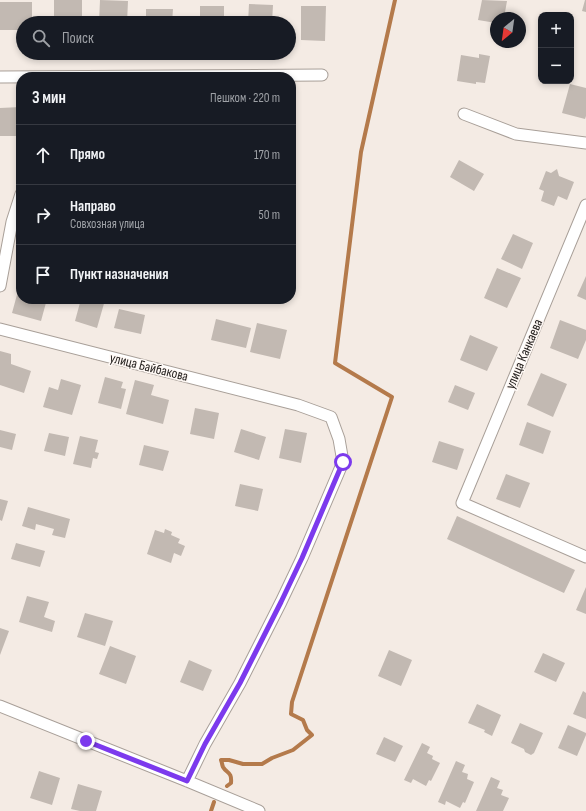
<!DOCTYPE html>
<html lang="ru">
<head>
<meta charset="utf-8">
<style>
	:root { --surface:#171b24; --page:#20242c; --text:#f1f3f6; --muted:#9ea1a6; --line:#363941 }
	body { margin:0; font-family:"Sofia Sans Condensed",sans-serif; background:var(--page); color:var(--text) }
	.controls { position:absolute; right:12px; top:12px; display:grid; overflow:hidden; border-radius:8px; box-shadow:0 2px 6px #0003 }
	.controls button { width:36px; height:36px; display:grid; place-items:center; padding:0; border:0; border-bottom:1px solid var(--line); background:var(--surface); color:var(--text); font:20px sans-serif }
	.compass { position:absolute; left:490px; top:12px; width:36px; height:36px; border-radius:50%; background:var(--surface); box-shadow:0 2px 6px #0003; rotate:209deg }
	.stop { position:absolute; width:12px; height:12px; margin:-9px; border:3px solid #7c3aed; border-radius:50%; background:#fff }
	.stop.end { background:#7c3aed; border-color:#fff; box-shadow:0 1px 4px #0008 }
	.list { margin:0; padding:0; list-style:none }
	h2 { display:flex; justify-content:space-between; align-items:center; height:52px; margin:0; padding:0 16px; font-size:17px }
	h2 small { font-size:13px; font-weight:400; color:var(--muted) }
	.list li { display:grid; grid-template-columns:26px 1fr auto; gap:12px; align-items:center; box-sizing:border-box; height:60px; padding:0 16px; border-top:1px solid var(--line) }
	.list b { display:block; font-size:15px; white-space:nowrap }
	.list p { margin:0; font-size:13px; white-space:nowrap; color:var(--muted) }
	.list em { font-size:13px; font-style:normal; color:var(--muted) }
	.icon { flex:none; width:22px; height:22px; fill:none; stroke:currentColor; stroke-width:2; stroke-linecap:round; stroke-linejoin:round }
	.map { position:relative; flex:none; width:586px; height:811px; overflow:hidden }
	.search { position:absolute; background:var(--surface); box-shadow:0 2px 6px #0003; left:16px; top:16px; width:280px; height:44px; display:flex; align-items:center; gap:10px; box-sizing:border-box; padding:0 14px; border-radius:22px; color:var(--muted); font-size:15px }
	.panel { position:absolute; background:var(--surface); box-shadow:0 2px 6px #0003; left:16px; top:72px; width:280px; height:232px; border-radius:16px }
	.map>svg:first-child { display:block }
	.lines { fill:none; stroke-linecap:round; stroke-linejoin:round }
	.stream { stroke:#b47a4b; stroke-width:4 }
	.building { fill:#c2b9b2 }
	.street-casing { stroke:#a89f98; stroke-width:13 }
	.street { stroke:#fff; stroke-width:11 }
	.route { stroke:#7c3aed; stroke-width:5 }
	.labels { text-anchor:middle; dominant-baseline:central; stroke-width:3; stroke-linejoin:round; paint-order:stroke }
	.street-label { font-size:14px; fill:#272321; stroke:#fff9f5 }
</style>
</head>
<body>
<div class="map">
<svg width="586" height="811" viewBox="0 0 586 811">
	<rect width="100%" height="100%" fill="#f4ebe4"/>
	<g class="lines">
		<path class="stream" d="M 227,786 L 231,783 C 232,771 227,774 223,767 C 222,765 222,762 221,760 L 229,760 L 243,764 L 262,764 L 272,758 L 293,750 L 312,735 L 307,730 L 303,720 L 291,714 L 292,702 L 392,397 L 335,363 L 361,152 L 395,0
			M 211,811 L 214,802"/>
	</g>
	<path class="building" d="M 54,0 L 82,0 L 82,23 L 54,23 Z
		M 100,0 L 128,1 L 127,23 L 99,23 Z
		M 482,0 L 507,1 L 504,18 L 496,18 L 496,23 L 478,20 Z
		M 585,0 L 586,0 L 586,12 L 582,11 Z
		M 0,2 L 32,2 L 32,23 L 23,23 L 23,30 L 0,30 Z
		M 249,4 L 273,5 L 272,23 L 248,23 Z
		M 200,6 L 224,6 L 224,23 L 200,23 Z
		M 301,6 L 326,6 L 325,41 L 301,40 Z
		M 146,9 L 173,9 L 172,23 L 146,23 Z
		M 479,54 L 490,56 L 485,83 L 476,82 L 476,84 L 457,81 L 461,55 L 479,58 Z
		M 570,84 L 586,88 L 586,116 L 585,119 L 562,113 Z
		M 21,107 L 21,136 L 0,136 L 0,108 Z
		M 459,160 L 484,174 L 474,191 L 450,177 Z
		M 557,169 L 559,176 L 574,182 L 567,200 L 558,196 L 554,206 L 541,201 L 544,191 L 539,189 L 546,171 L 551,173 Z
		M 513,234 L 533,243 L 522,269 L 501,259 Z
		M 497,268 L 521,278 L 507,308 L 484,298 Z
		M 586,276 L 586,300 L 577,296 Z
		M 18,291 L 21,292 L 21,299 L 47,299 L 41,321 L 12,313 Z
		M 81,299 L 105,300 L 97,328 L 75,321 Z
		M 119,309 L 145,315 L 141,334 L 114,328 Z
		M 216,319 L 251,328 L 246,348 L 211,340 Z
		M 560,320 L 586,330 L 586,340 L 578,359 L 550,348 Z
		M 257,323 L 287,330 L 280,359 L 250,352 Z
		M 470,335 L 498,347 L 487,371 L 460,360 Z
		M 0,351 L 11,354 L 11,364 L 31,371 L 24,393 L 0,385 Z
		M 541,373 L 567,384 L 553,417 L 527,405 Z
		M 105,377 L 123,382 L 121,388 L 126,389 L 121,409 L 98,403 Z
		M 61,379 L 81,385 L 72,415 L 43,407 L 49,387 L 58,390 Z
		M 135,380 L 154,385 L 151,395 L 169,400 L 163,424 L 126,414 Z
		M 455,385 L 475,393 L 468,410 L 448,402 Z
		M 195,408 L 219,413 L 214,439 L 190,434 Z
		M 527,422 L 551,431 L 543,454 L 519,445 Z
		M 241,429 L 266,437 L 259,460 L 234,452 Z
		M 285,429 L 307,433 L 301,463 L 279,458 Z
		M 0,430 L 16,434 L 12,450 L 0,447 Z
		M 49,433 L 69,437 L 65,456 L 44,451 Z
		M 80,436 L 98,440 L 95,452 L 99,453 L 97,459 L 93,458 L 91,468 L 73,464 Z
		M 439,441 L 464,449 L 457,470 L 432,462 Z
		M 144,445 L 169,451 L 163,471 L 139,465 Z
		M 506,474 L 530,483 L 520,508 L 496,499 Z
		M 240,484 L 263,489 L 258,511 L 235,506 Z
		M 0,499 L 8,501 L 2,521 L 0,520 Z
		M 28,507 L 70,519 L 65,538 L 52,535 L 54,529 L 36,524 L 35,530 L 22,526 Z
		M 457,516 L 575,570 L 564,593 L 447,539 Z
		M 165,529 L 172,532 L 171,535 L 180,539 L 178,543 L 185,546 L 181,556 L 174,553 L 171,563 L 147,554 L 155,530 L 164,533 Z
		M 16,543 L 45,551 L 40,567 L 11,559 Z
		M 586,587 L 586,614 L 576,610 Z
		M 27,596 L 49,602 L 44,617 L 55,621 L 52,632 L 19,622 Z
		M 85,613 L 113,621 L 105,646 L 77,637 Z
		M 0,628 L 9,631 L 0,655 Z
		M 110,646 L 136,656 L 126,684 L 99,674 Z
		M 389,650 L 412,660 L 401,686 L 378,676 Z
		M 543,653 L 565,663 L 556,682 L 534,672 Z
		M 189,660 L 212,670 L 203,691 L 180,682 Z
		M 583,691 L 586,693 L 586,719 L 573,714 Z
		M 477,704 L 501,715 L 492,736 L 484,732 L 485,730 L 468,723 Z
		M 520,723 L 543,733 L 534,753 L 531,755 L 525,752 L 524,749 L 511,743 Z
		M 568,725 L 586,733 L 586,735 L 577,756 L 558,748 Z
		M 384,737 L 403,746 L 395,762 L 376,754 Z
		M 422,743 L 430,747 L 427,753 L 433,756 L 432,759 L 440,763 L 431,781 L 429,780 L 426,786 L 413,779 L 411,783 L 404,780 Z
		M 456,761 L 465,765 L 462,772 L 468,774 L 467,779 L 474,782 L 465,803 L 463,802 L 460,808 L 446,801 L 445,805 L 438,802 Z
		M 39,771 L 60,778 L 52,805 L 30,798 Z
		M 491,777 L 500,781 L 497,788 L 503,790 L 501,795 L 509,798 L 503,811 L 476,811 Z
		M 78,784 L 102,791 L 96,811 L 80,811 L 71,809 Z"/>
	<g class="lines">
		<defs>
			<path id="street" d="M 0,77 L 322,75
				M 464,114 L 516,134 L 586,143
				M 586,205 L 462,503 L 586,557
				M 0,286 L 12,222 L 21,194
				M 0,329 L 298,405 L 331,417 L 339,439 L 343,462 L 302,558 L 281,602 L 240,683 L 205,744 L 187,781
				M 0,706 L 187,781 L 259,811"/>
		</defs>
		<use href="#street" class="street-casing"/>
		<use href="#street" class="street"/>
	</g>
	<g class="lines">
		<path class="route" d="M 86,741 L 187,781 L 205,744 L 240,683 L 281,602 L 302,558 L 343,462"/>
	</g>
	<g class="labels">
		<g class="street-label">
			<text transform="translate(524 354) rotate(-67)">улица Канкаева</text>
			<text transform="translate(149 367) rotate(14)">улица Байбакова</text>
		</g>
	</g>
</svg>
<div class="controls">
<button>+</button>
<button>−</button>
</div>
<svg class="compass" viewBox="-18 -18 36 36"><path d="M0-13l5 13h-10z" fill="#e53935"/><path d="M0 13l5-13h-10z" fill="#9ea1a6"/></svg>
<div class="stop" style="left:343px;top:462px"></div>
<div class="stop end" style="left:86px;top:741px"></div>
<div class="search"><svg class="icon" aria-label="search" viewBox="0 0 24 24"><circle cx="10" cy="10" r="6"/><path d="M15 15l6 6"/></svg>Поиск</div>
<section class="panel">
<h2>3 мин<small>Пешком · 220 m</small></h2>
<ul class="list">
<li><svg class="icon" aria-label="ahead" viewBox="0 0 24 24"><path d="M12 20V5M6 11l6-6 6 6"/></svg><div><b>Прямо</b></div><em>170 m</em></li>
<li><svg class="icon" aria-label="right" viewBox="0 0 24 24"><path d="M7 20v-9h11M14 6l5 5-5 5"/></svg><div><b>Направо</b><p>Совхозная улица</p></div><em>50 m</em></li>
<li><svg class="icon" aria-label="arrive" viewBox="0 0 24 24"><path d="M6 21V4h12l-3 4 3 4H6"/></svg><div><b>Пункт назначения</b></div></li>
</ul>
</section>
</div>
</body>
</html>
